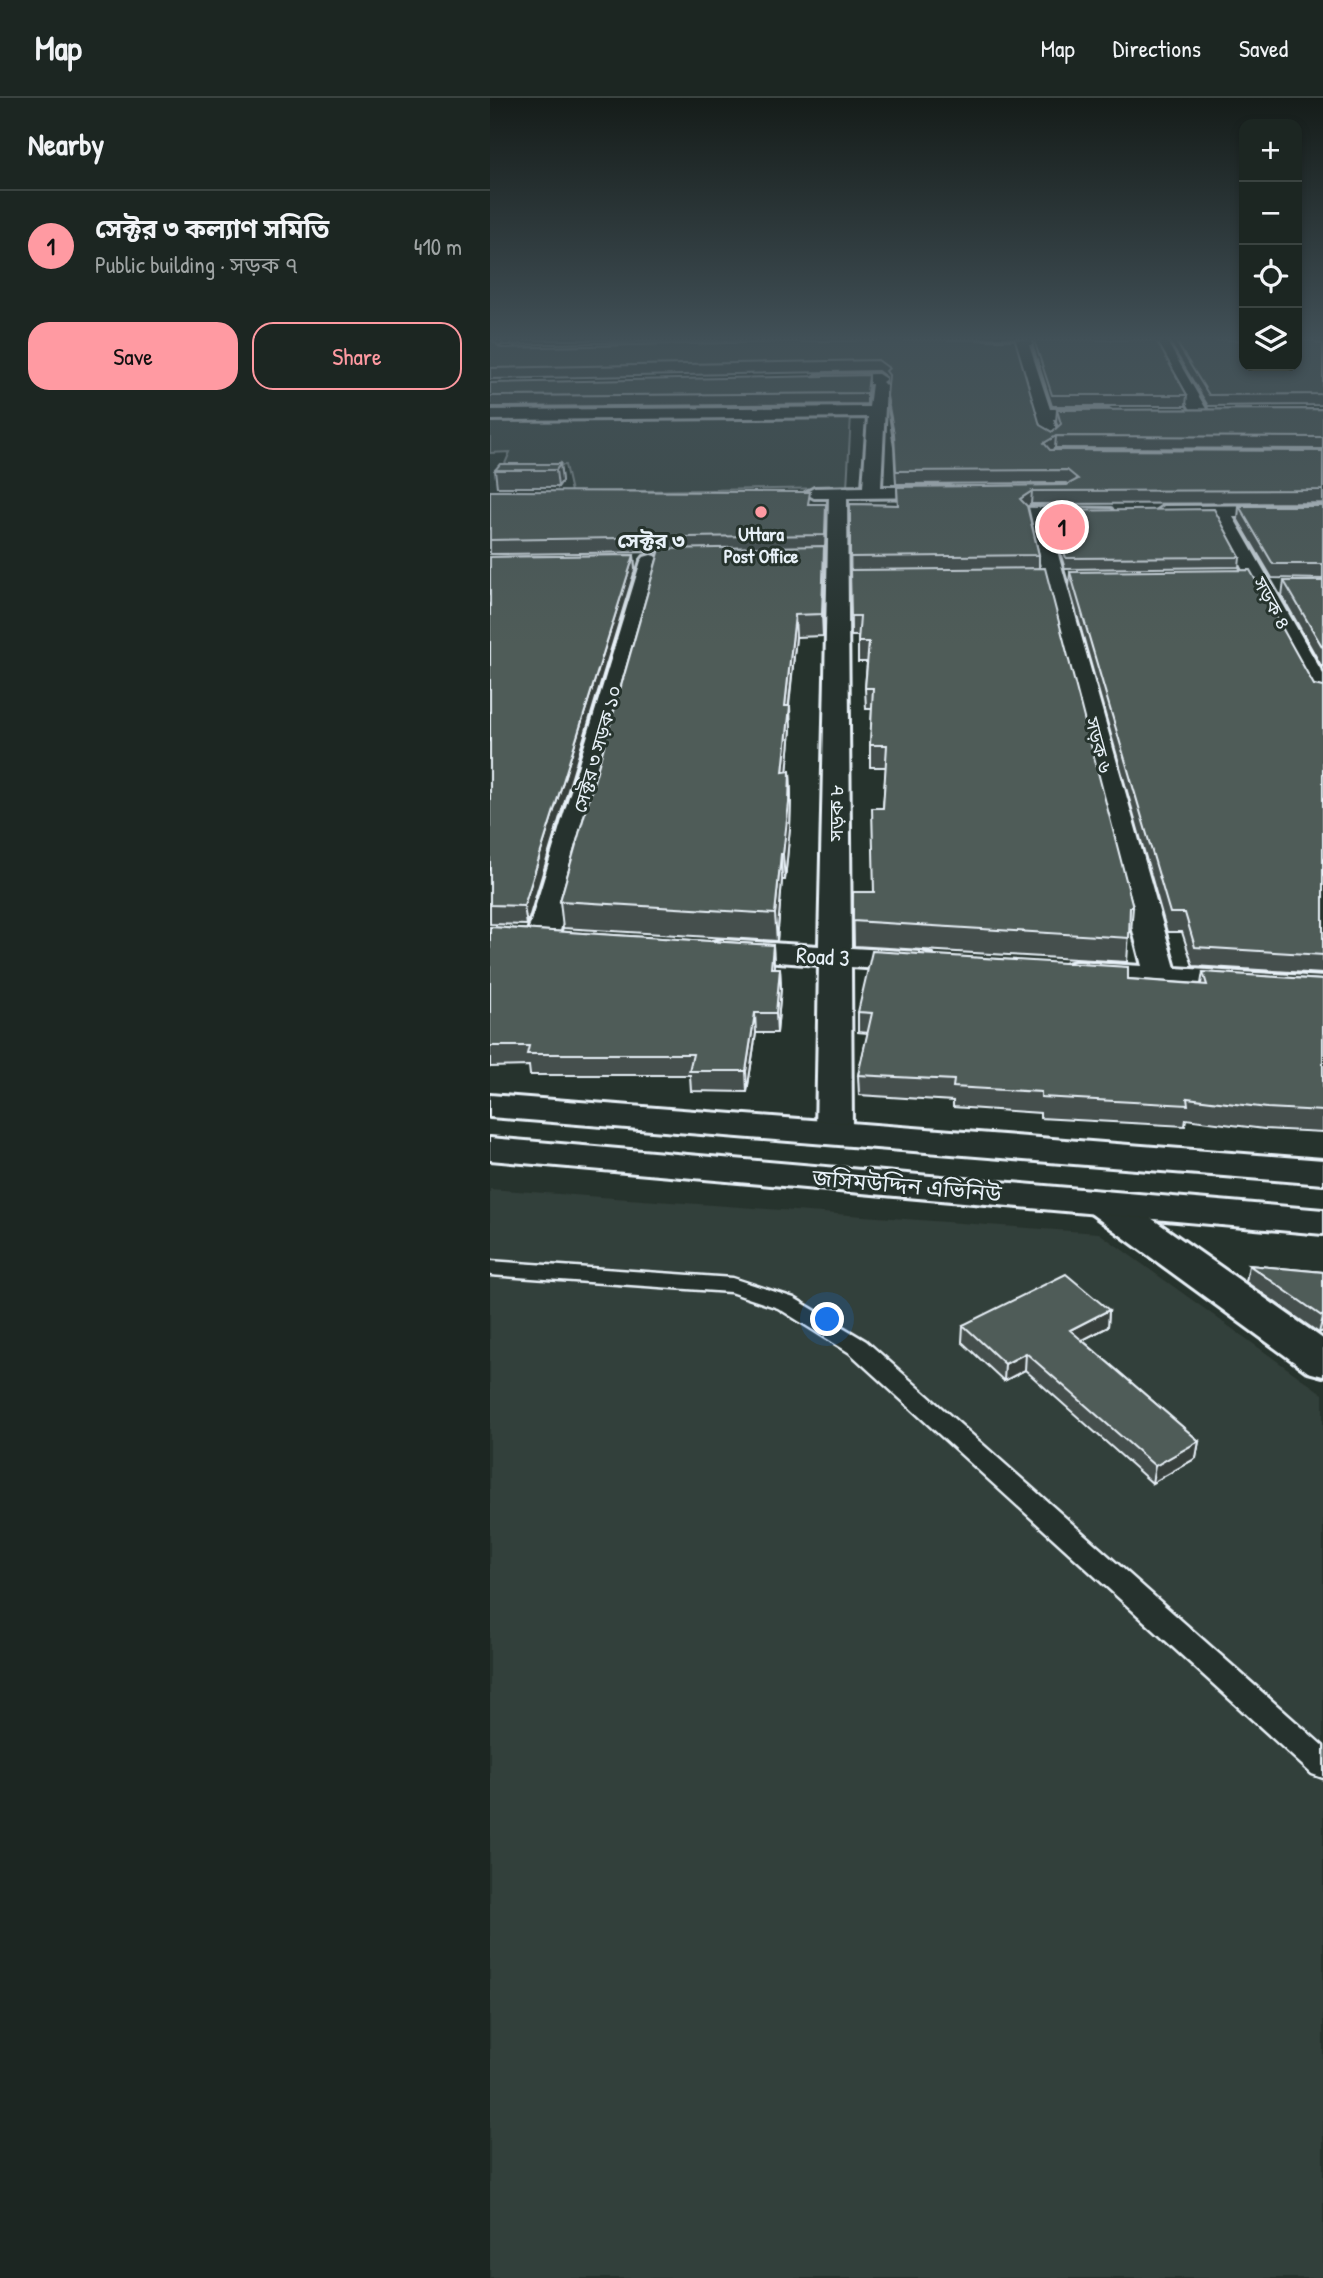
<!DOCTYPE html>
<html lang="en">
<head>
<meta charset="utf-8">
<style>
	:root { --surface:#1c2622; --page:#29322f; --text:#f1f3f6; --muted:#a0a5a5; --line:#3a4340; --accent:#ff9aa2 }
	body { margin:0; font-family:"Patrick Hand","Noto Sans Bengali",sans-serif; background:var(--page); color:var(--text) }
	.controls { position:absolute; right:21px; top:21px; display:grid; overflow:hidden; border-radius:14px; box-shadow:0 4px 10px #0003 }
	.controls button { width:63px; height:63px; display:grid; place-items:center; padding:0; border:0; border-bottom:2px solid var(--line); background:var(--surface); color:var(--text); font:35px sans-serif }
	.you { position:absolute; left:338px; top:1222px; width:24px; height:24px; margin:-18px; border:5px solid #fff; border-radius:50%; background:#1a73e8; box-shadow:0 0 0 10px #1a73e833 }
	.badge { display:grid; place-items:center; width:46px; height:46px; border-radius:50%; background:var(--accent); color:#111; font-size:23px; font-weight:700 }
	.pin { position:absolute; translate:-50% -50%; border:4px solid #fff; box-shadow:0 2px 7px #0006 }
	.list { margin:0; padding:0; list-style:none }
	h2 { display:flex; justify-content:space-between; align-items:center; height:91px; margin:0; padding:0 28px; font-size:30px }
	h2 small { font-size:23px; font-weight:400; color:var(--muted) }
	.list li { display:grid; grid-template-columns:46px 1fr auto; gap:21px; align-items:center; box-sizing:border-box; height:112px; padding:0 28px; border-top:2px solid var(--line) }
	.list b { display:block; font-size:26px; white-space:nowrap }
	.list p { margin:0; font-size:23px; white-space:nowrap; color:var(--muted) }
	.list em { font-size:23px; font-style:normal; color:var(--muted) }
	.actions { display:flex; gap:14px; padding:21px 28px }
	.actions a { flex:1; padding:16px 0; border:2px solid var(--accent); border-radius:21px; text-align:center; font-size:24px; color:var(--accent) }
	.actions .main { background:var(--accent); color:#111 }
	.icon { flex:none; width:38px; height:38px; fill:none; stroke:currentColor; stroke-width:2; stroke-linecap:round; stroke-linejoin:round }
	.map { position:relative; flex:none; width:833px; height:2180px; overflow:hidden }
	header { display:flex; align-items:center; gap:42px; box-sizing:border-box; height:98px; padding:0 35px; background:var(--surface); border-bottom:2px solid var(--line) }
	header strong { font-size:33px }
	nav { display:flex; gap:38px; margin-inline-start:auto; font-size:24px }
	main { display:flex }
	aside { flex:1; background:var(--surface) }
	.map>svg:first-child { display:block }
	.built { fill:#333f3a }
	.green { fill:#3e4b47; stroke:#939ea0; stroke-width:2 }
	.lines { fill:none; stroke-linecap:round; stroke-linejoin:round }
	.service-casing { stroke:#e8f1f8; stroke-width:5 }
	.minor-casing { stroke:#e8f1f8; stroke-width:6 }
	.tertiary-casing { stroke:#e8f1f8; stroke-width:6 }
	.service { fill:#26332d; fill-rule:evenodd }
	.minor { fill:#26332d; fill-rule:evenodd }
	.tertiary { fill:#26332d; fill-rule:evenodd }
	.wall { fill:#454f4d; stroke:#e8f1f8; stroke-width:2 }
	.shaded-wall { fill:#38403e; stroke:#e8f1f8; stroke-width:2 }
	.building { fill:#505c59; stroke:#e8f1f8; stroke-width:2 }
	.poi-dot { fill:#ff9aa2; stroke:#26332d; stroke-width:2.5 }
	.labels { text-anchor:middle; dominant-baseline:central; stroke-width:6; stroke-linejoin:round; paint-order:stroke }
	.far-poi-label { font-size:19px; font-weight:bold; fill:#e8f1f8; stroke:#26332d }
	.far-street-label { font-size:19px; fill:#e8f1f8; stroke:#26332d }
	.far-quarter-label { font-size:21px; font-weight:bold; fill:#e8f1f8; stroke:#26332d }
	.street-label { font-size:23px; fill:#e8f1f8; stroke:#26332d }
</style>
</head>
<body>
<header>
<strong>Map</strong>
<nav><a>Map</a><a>Directions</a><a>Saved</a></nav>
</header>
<main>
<aside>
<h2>Nearby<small></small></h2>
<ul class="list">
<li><span class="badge">1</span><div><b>সেক্টর ৩ কল্যাণ সমিতি</b><p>Public building · সড়ক ৭</p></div><em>410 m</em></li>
</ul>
<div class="actions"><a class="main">Save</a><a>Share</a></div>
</aside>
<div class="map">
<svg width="833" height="2180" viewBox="0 0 833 2180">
	<rect width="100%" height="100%" fill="#26332d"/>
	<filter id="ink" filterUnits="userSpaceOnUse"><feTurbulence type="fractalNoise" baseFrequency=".0143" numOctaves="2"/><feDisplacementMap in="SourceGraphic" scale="14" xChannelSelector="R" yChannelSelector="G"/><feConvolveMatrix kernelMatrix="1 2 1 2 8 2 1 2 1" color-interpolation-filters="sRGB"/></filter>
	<g filter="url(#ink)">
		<path class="built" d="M 0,1091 L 609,1135 L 833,1296 L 833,2180 L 0,2180 Z"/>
		<path class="green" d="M 361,317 L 357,390 L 81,394 L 75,367 L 14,368 L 20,354 L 0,355 L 0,320 Z"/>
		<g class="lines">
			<defs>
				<path id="service" d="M 0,1163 L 242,1180 L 304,1200 L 376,1243 L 833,1648 L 833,1680 L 822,1676 L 360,1255 L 288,1210 L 240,1194 L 0,1177 Z"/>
				<path id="minor" d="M 14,242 L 28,242 L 5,273 L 0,274 L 0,260 Z
					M 467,242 L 575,242 L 568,246 L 539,247 L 560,311 L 617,311 L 625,316 L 617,321 L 563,321 L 568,339 L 560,344 L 554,343 L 526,247 L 473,248 L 468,247 Z
					M 662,242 L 676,242 L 719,316 L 717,319 L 705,319 Z
					M 388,276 L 396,281 L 392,284 L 396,288 L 391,389 L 460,389 L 469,394 L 460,399 L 357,400 L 361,850 L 431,854 L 442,857 L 447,864 L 442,871 L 431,874 L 361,869 L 362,1035 L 357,1043 L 344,1046 L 331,1043 L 326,1035 L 329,867 L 233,860 L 222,858 L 217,851 L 222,844 L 233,842 L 329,848 L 339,400 L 324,400 L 315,395 L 324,390 L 373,389 L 378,319 L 0,322 L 0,312 L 379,309 L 382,286 L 328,287 L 320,282 L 328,277 Z
					M 833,407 L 833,419 L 743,419 L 833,576 L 833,604 L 824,602 L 821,597 L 724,419 L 674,420 L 665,414 L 674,408 Z
					M 489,409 L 621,411 L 623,415 L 621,419 L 614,421 L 558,421 L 685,870 L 833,879 L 833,899 L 574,881 L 569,874 L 574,867 L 585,864 L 652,868 L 539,421 L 482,419 L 480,415 L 482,411 Z
					M 161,457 L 168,459 L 171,463 L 68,840 L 63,847 L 52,849 L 41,847 L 36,840 L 151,463 L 154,459 Z
					M 613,1093 L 627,1096 L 833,1241 L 833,1278 L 818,1274 L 599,1114 L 594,1105 L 599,1096 Z"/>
				<path id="tertiary" d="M 0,997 L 833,1062 L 833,1086 L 0,1019 Z
					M 0,1040 L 833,1112 L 833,1136 L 0,1062 Z"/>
			</defs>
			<use href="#service" class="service-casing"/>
			<use href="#minor" class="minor-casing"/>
			<use href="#tertiary" class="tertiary-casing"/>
			<use href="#service" class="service"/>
			<use href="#minor" class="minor"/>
			<use href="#tertiary" class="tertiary"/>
		</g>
		<path class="wall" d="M 0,242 L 256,242 L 12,247 L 10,249 L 11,250 L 378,242 L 562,334 L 568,329 L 566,324 L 567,312 L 833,311 L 833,351 L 565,350 L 563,352 L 833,353 L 833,405 L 541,406 L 538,409 L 549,457 L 549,470 L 643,809 L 641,834 L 639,834 L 637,864 L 364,848 L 363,794 L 384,794 L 393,710 L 396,669 L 380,669 L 380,647 L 382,611 L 376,611 L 375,590 L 377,564 L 368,564 L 368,538 L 361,538 L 360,406 L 408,407 L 407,389 L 578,387 L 576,385 L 406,386 L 404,349 L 398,310 L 398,287 L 396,284 L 396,279 L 388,273 L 0,281 Z
			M 543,242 L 666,242 L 697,297 L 696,308 L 562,308 L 543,249 Z
			M 678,242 L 754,242 L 833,246 L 833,307 L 718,308 Z
			M 0,285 L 379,289 L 377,306 L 0,309 Z
			M 70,366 L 72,383 L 68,389 L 7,389 L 5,372 Z
			M 0,393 L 320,406 L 336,420 L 335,451 L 334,451 L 333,538 L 306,539 L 299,608 L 301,631 L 297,674 L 300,673 L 301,698 L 300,730 L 295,782 L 292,782 L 287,843 L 73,830 L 70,803 L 169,454 L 0,456 Z
			M 749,408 L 833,408 L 833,481 L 782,480 L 748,422 Z
			M 562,413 L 750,459 L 749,469 L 575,471 L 561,424 Z
			M 144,457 L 145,472 L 37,827 L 0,826 L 0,459 Z
			M 580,474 L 824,587 L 833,589 L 833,876 L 703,868 L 692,834 L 677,834 L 579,489 Z
			M 794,483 L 833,483 L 833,571 L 792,498 Z
			M 0,829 L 283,847 L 284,870 L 290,870 L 291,890 L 287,935 L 266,935 L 257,994 L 201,993 L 200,977 L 40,977 L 39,968 L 0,969 Z
			M 713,874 L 833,882 L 833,1034 L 774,1031 L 696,1021 L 695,1028 L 550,1020 L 550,1015 L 463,1009 L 463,1003 L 369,997 L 368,977 L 378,935 L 368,934 L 368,914 L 638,881 L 711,886 Z
			M 759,1167 L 833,1174 L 833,1233 L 829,1235 L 756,1184 Z
			M 619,1212 L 618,1229 L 592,1242 L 709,1343 L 706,1360 L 662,1385 L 535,1272 L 514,1283 L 472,1244 L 473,1227 Z"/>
		<path class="shaded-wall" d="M 1,242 L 11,242 L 12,247 L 3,253 Z
			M 379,277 L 379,289 L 377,306 L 377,295 Z
			M 566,338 L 565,350 L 553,357 L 554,345 Z
			M 70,366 L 72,383 L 68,389 L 66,372 Z
			M 542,393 L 541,406 L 529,415 L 530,401 Z
			M 334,448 L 334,469 L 333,538 L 332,516 Z
			M 144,457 L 145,472 L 37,827 L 34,808 Z
			M 305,517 L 306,539 L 296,631 L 295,608 Z
			M 300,608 L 301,631 L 295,698 L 293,674 Z
			M 300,673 L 301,698 L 300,730 L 295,782 L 293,756 Z
			M 291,756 L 292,782 L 287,843 L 285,816 Z
			M 283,847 L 284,867 L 282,890 L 281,870 Z
			M 290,870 L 291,890 L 287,935 L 286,915 Z
			M 265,915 L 266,935 L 257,994 L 256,973 Z
			M 619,1212 L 618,1229 L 579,1249 L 580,1232 Z
			M 833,1218 L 833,1233 L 829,1235 L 833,1219 Z
			M 536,1255 L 535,1272 L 514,1283 L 515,1266 Z
			M 709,1343 L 706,1360 L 662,1385 L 665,1368 Z"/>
		<path class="building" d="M 0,242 L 2,242 L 11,250 L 378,242 L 525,242 L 550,327 L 562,334 L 571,326 L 567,312 L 833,311 L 833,339 L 566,338 L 554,345 L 560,352 L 833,353 L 833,392 L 542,393 L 530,401 L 537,408 L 549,457 L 360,459 L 360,406 L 408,407 L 407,389 L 577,387 L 588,381 L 577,372 L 406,373 L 404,336 L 397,298 L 399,277 L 396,273 L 399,270 L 388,262 L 0,270 Z
			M 544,242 L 666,242 L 697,297 L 562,297 Z
			M 685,242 L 754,242 L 754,268 L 807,268 L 807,242 L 825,242 L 827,245 L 833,246 L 833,296 L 719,297 Z
			M 379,277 L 377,295 L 0,298 L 0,285 Z
			M 10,366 L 70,366 L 66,372 L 5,372 Z
			M 0,393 L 320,394 L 318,406 L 336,406 L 335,437 L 0,442 Z
			M 749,408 L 833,408 L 833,466 L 783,466 Z
			M 724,411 L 750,459 L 576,460 L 562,413 Z
			M 334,448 L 332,516 L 305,517 L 295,608 L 300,608 L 293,674 L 300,673 L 299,705 L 293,756 L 291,756 L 285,816 L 70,803 L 170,451 Z
			M 144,457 L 34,808 L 0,807 L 0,459 Z
			M 555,470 L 643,809 L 640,809 L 639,840 L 363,823 L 363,794 L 384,794 L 382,710 L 393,710 L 397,647 L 380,647 L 383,590 L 375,590 L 379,544 L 368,544 L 370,518 L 361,518 L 360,472 Z
			M 760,472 L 824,587 L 833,589 L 833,857 L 705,849 L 695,815 L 680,815 L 580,474 Z
			M 794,483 L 833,483 L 833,550 Z
			M 0,829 L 283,847 L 281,870 L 290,870 L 286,915 L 265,915 L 256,973 L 199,973 L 203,956 L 37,956 L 39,948 L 0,948 Z
			M 382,853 L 638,869 L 638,881 L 717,887 L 713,874 L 833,882 L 833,1013 L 777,1010 L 697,1000 L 698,1007 L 551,999 L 551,994 L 463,989 L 464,982 L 368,977 L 382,915 L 368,914 Z
			M 759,1167 L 833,1174 L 833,1219 Z
			M 576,1176 L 619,1212 L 580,1232 L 709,1343 L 665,1368 L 536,1255 L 515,1266 L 473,1227 Z"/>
	</g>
	<linearGradient id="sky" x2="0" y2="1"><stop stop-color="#151c19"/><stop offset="0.44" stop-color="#415057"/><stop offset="1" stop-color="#415057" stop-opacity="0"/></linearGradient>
	<rect width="833" height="547" fill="url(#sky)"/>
	<circle class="poi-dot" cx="271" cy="414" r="7"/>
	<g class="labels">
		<g class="far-poi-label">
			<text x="271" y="436">Uttara<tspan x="271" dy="22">Post Office</tspan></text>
		</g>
		<g class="far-street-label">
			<text transform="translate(782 505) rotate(61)">সড়ক ৪</text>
			<text transform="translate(609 647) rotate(75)">সড়ক ৬</text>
			<text transform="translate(107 651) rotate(-74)">সেক্টর ৩ সড়ক ১০</text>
			<text transform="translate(346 715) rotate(-90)">সড়ক ৮</text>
		</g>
		<g class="far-quarter-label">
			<text x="161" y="442">সেক্টর ৩</text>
		</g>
		<g class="street-label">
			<text transform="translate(333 858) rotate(4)">Road 3</text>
			<text transform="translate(417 1087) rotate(5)">জসিমউদ্দিন এভিনিউ</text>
		</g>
	</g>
</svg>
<div class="controls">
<button>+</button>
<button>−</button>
<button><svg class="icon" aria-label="locate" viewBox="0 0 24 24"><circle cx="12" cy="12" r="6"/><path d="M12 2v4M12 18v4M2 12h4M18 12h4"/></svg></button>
<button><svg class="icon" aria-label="layers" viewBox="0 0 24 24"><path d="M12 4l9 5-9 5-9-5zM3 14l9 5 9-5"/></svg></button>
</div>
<div class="you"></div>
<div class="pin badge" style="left:572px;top:429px">1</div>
</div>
</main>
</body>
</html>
